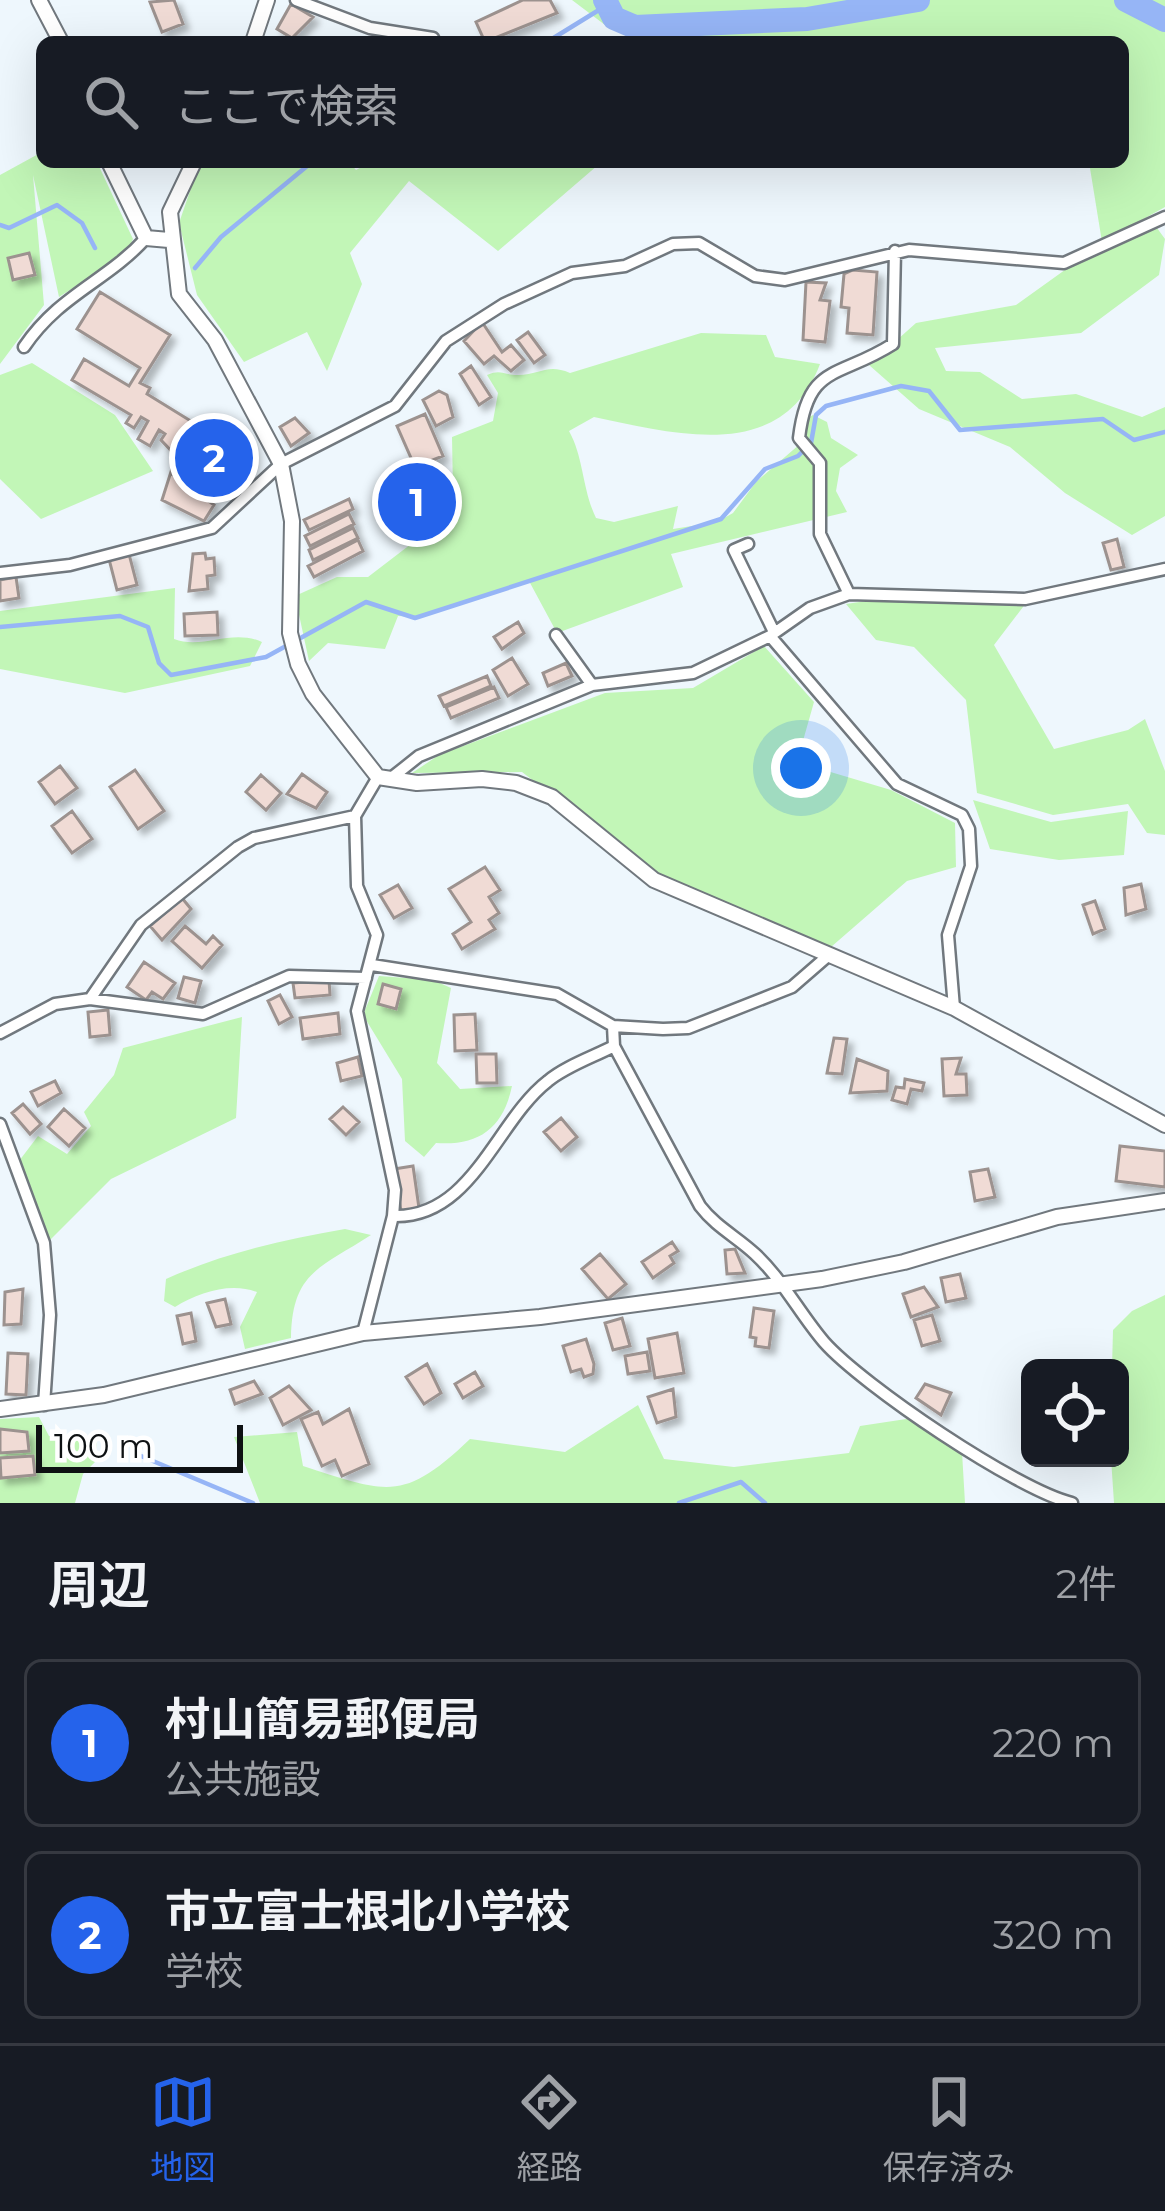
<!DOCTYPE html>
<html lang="ja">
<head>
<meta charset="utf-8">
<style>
	:root { --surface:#171b24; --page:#20242c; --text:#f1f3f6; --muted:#9ea1a6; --line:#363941; --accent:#2563eb }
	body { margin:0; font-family:Montserrat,"Noto Sans JP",sans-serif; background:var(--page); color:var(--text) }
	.controls { position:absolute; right:36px; bottom:36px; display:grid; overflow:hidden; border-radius:18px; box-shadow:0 12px 48px #0002 }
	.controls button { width:108px; height:108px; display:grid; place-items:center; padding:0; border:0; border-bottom:3px solid var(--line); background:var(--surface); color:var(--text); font:60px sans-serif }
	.scale { position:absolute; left:36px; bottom:30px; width:207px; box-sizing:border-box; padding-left:12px; border:6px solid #0e1113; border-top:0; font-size:33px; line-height:42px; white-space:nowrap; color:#0e1113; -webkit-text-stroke:9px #fff; paint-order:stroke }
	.you { position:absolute; left:801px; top:768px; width:42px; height:42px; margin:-30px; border:9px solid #fff; border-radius:50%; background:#1a73e8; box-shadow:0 0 0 18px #1a73e833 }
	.badge { display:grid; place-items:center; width:78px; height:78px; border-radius:50%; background:var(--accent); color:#fff; font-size:39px; font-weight:700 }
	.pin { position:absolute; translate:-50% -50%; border:6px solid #fff; box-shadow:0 3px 12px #0006 }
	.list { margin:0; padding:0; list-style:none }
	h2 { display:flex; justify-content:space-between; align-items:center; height:156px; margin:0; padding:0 48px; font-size:51px }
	h2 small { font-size:39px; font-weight:400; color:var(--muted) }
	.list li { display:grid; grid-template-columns:78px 1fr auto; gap:36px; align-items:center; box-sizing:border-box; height:168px; margin:0 24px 24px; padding:0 24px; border:3px solid var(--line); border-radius:18px }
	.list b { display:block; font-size:45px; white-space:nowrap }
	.list p { margin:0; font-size:39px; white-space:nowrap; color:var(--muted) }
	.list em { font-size:39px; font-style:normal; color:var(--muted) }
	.icon { flex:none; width:66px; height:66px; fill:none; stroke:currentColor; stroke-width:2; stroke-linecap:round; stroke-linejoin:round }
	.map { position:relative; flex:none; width:1165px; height:1503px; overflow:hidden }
	.search { position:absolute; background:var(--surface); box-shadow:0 12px 48px #0002; left:36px; right:36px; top:36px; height:132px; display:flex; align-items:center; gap:30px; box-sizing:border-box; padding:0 42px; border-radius:18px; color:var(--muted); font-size:45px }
	.sheet { height:540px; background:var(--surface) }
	nav { display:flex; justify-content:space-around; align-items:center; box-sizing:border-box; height:168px; border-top:3px solid var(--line); background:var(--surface); font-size:33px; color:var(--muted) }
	nav a { display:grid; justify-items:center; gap:6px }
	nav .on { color:var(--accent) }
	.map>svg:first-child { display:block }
	.green { fill:#c2f6b7 }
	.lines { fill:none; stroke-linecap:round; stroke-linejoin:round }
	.stream { stroke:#96b5f6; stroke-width:4.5 }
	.river { stroke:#96b5f6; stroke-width:24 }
	.building { fill:#f0dbd5; stroke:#9c928f; stroke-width:3; filter:url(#shadow) }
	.minor-casing { stroke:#71787e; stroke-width:15 }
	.tertiary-casing { stroke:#71787e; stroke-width:18 }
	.minor { stroke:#fff; stroke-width:10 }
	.tertiary { stroke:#fff; stroke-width:14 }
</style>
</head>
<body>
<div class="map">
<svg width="1165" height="1503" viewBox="0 0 1165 1503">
	<defs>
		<filter id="shadow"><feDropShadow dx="5.5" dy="5.5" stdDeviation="3" flood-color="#0004"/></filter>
	</defs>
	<rect width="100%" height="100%" fill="#eef7fd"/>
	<path class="green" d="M 572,0 L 1165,0 L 1165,207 L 1102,242 L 1089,162 L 1123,162 L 1123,42 L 670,42 L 609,28 Z
		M 42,152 L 42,162 L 97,162 L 133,239 L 126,254 L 59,297 L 33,175 L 44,305 L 0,364 L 0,175 Z
		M 200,162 L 321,162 L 319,167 L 349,162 L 356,170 L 371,162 L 598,165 L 498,251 L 409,181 L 350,253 L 362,284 L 327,371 L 307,332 L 244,362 L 197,295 L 179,223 Z
		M 1157,228 L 1165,239 L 1159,275 L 1081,333 L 935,348 L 946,371 L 980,372 L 1022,399 L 1076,394 L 1142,417 L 1165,407 L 1165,516 L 1132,535 L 1065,493 L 1010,447 L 919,409 L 869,365 L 916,323 L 1016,305 L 1069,267 Z
		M 701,333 L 766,335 L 775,357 L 820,364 C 782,464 676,434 594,417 L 569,431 C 584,458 582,489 596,518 L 614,522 L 678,506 L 673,529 L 717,522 L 733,513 L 756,482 L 800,444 L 801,422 L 813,415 L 827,422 L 831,438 L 858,455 L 840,468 L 836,491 L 847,512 L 671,554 L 683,587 L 557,633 L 529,581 L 418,617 L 398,616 L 385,649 L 328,643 L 309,661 L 295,596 L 337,577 L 368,577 L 428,531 L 453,492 L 452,437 L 493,421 L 498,393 L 487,375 C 501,369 503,375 518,375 C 540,375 547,363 570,373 Z
		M 32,363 L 115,415 L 153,471 L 41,519 L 0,479 L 0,375 Z
		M 175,588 L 174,639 C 203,650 231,628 262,642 L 250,666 L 125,693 L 0,669 L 0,611 Z
		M 893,597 L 1026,603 L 994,645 L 1054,749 L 1128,730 L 1145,719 L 1165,771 L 1165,835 L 1147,833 L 1128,804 L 1053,815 L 977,793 L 966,700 L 914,647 L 876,640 L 846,604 Z
		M 764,646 L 814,702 L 797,762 L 891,790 L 955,823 L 956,867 L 907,881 L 831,947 L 654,873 L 522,772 L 412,773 L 439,755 L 605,693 L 693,688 Z
		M 973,800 L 1051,822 L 1128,811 L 1124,855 L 1059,860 L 990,849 Z
		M 379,976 L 433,980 L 451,988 L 437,1063 L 460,1089 L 512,1086 C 503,1129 478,1146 436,1143 L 424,1157 L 405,1141 L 402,1079 L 363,1015 Z
		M 242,1017 L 236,1118 L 111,1179 L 49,1241 L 16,1165 L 38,1136 L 67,1154 L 91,1126 L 84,1112 L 114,1075 L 123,1048 Z
		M 345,1229 L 371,1235 C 320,1268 292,1272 291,1338 L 245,1349 L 240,1327 L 257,1292 C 231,1282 199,1292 175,1307 L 164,1301 L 166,1279 C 224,1253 282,1240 345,1229 Z
		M 1165,1295 L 1165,1503 L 1114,1503 L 1111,1458 L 1120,1458 L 1120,1368 L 1112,1368 L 1113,1330 L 1132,1311 Z
		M 638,1405 L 664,1459 L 734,1467 L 849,1453 L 860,1426 L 926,1416 L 962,1452 L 965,1503 L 260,1503 L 234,1437 L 297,1432 L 303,1466 C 387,1493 403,1503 470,1439 L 565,1452 Z
		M 39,1417 L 49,1436 L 97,1437 L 95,1462 L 83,1474 L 75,1503 L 0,1503 L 0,1419 Z"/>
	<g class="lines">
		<path class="stream" d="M 547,42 L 607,5
			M 0,225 L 9,228 L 57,205 L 82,223 L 95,248
			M 195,268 L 221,237 L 312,162
			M 0,627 L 120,616 L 148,627 L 159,663 L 171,675 L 266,657 L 366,602 L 415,618 L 721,519 L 765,469 L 798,456 L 811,443 L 816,415 L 826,406 L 901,386 L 929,391 L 960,430 L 1103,419 L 1134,440 L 1165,432
			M 141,1456 L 253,1503
			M 679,1503 L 741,1482 L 765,1503"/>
		<path class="river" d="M 605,0 L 614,18 L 635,27 L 807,19 L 918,0
			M 1126,0 L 1165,20"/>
	</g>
	<path class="building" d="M 174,0 L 183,24 L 162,32 L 150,2 Z
		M 523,0 L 550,0 L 557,13 L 485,42 L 476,22 Z
		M 291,4 L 313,17 L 292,38 L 277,29 Z
		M 29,253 L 35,275 L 13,280 L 8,258 Z
		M 853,270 L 877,272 L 873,335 L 847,333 L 849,308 L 841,307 L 844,274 Z
		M 806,282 L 826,283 L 820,300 L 830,301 L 825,342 L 803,340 Z
		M 100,292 L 170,335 L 140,383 L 150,388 L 147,394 L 228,444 L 217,462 L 201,452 L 193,465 L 181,457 L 171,473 L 214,505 L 204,521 L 162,500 L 176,456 L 161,440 L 165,434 L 159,430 L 150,446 L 138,439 L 148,421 L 141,417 L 134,428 L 126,423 L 131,415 L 72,380 L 84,359 L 129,386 L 140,368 L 77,329 Z
		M 482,322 L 502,352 L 511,345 L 524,360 L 511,371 L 494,356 L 484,364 L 464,341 Z
		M 528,332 L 545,355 L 534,363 L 517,340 Z
		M 471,366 L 491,397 L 479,405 L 460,374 Z
		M 439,391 L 447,395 L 453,417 L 436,426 L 423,400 Z
		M 425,414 L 443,456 L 415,467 L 397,426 Z
		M 295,418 L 309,433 L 291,446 L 280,427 Z
		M 431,483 L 441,508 L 409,520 L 399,495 Z
		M 349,499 L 353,509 L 309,530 L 304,520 Z
		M 349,514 L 354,524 L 310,546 L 305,536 Z
		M 353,528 L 358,538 L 313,560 L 309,550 Z
		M 1117,539 L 1124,567 L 1111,570 L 1103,543 Z
		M 358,540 L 363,551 L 314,577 L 308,566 Z
		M 205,553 L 206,559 L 214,558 L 215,575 L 207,576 L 208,589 L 189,591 L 193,554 Z
		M 129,554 L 137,585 L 117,590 L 109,559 Z
		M 16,577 L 19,598 L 0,601 L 0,580 Z
		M 217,612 L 218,635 L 185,636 L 184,614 Z
		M 518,622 L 524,633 L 502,649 L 494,637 Z
		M 512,658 L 528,684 L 508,696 L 493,670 Z
		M 566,663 L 572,676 L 548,686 L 543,673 Z
		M 487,676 L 491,686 L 444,706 L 439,696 Z
		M 494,687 L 499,698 L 451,718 L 446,707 Z
		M 60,766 L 77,788 L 55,804 L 39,782 Z
		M 135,770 L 164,811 L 138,829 L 110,787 Z
		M 302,774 L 327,792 L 316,808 L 287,794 Z
		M 261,775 L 281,793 L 266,810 L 246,792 Z
		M 72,811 L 92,839 L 72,853 L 52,826 Z
		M 485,867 L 500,890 L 489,897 L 499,913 L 489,920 L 495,929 L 462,949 L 453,934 L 471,922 L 449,889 Z
		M 1141,884 L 1146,909 L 1126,915 L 1124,888 Z
		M 398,885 L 412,908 L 394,918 L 380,895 Z
		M 182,898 L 191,909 L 162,940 L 150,926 Z
		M 1095,901 L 1105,929 L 1093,934 L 1083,905 Z
		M 185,926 L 206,944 L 213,936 L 222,945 L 202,968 L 172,941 Z
		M 144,962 L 175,983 L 163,999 L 152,992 L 146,1000 L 127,987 Z
		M 184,977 L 201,981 L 195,1003 L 178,998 Z
		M 329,980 L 330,995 L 295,998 L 293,983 Z
		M 383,984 L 401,989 L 396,1009 L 378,1004 Z
		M 280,995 L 292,1017 L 279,1024 L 268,1001 Z
		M 108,1010 L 110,1035 L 90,1037 L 88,1012 Z
		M 338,1013 L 340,1034 L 303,1039 L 300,1018 Z
		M 475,1014 L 477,1050 L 455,1051 L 454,1015 Z
		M 834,1038 L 847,1039 L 842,1074 L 827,1073 Z
		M 476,1054 L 496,1054 L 497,1083 L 477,1083 Z
		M 358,1057 L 362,1076 L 341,1081 L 337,1063 Z
		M 961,1058 L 956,1074 L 966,1074 L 967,1095 L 944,1096 L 942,1059 Z
		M 857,1059 L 888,1071 L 887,1091 L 850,1093 Z
		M 905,1079 L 924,1083 L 922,1091 L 911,1089 L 907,1104 L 892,1100 L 896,1087 L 904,1088 Z
		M 55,1081 L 61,1093 L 38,1106 L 31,1092 Z
		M 23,1104 L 41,1124 L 30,1134 L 12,1113 Z
		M 343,1107 L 359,1122 L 346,1135 L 330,1119 Z
		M 64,1109 L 85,1128 L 69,1146 L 48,1127 Z
		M 561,1118 L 577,1137 L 561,1151 L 544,1132 Z
		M 1120,1146 L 1165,1151 L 1165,1187 L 1116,1181 Z
		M 413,1166 L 419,1208 L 401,1211 L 394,1169 Z
		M 988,1169 L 995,1197 L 975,1201 L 970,1172 Z
		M 672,1242 L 678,1251 L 670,1256 L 674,1263 L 653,1278 L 642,1262 Z
		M 735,1249 L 745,1273 L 727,1274 L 725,1250 Z
		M 600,1254 L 626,1284 L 608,1299 L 582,1269 Z
		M 960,1274 L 966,1298 L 946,1302 L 941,1278 Z
		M 924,1287 L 938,1307 L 911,1317 L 903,1294 Z
		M 23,1289 L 21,1324 L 4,1325 L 5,1292 Z
		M 225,1299 L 231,1324 L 216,1327 L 207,1303 Z
		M 754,1308 L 774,1311 L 769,1348 L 755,1346 L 756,1338 L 750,1337 Z
		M 191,1313 L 196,1341 L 183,1344 L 177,1316 Z
		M 932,1315 L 940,1341 L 922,1346 L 914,1320 Z
		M 622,1318 L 630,1346 L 613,1350 L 605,1323 Z
		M 677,1333 L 684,1373 L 655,1378 L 648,1339 Z
		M 586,1339 L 594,1364 L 593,1374 L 584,1377 L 581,1369 L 571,1372 L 563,1346 Z
		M 647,1352 L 650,1371 L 628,1374 L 625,1356 Z
		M 8,1353 L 28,1354 L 26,1395 L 6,1394 Z
		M 427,1364 L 441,1393 L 424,1404 L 406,1377 Z
		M 475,1372 L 483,1386 L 463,1398 L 455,1384 Z
		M 254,1381 L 262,1394 L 235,1404 L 230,1390 Z
		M 925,1384 L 951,1393 L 941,1415 L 916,1398 Z
		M 289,1386 L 311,1410 L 283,1425 L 270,1398 Z
		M 673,1389 L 676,1417 L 657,1423 L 648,1397 Z
		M 349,1409 L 369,1464 L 342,1476 L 335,1460 L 322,1466 L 301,1419 L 318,1412 L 323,1424 Z
		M 0,1429 L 27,1432 L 29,1451 L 0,1453 Z
		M 33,1456 L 35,1475 L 1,1478 L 0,1458 Z"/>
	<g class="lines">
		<defs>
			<path id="minor" d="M 296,0 L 370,28 L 433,38
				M 24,347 C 60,294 106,282 146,238
				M 748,544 L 734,550 L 774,632
				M 0,573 L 70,565 L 212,528 L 281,464 L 395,406 L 446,341 L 504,304 L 572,273 L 625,266 L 673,244 L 699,243 L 755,276 L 785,280 L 909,250 L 1064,263 L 1165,217
				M 849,594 L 820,534 L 820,463 L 799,438 C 808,363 838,379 893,344 L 895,251
				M 556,635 L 592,685
				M 770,636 L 897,784 L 962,815 L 969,829 L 971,866 L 948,935 L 954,1008
				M 390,779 L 419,756 L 592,685 L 693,673 L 770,636 L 810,608 L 849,594 L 1025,599 L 1165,569
				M 372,965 L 557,994 L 613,1026 L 663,1029 L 688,1028 L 792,987 L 830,954
				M 90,999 L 203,1014 L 289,976 L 366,978
				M 613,1026 L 614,1046 L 700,1206 C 716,1227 737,1237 755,1254 C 783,1280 800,1314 824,1342 C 862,1385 1017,1490 1072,1503
				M 0,1033 L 55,1004 L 90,999 L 141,925 L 238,847 L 254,838 L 355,816
				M 0,1124 L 44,1243 L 50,1315 L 44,1405
				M 393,1216 C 472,1219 496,1121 548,1081 C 566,1066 593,1057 614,1046
				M 363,1333 L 393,1216 L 395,1190 L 357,1011 L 377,935 L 357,886 L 355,816 L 378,777"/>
			<path id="tertiary" d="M 39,0 L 61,42
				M 253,42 L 267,0
				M 109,162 L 146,238 L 169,240
				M 194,162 L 170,212 L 179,294 L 215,340 L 281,464 L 292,521 L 290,633 L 298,664 L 313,694 L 378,777 L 417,783 L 482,779 L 516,783 L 552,797 L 654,880 L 954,1008 L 1165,1125
				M 0,1409 L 104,1395 L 363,1333 L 540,1317 L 822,1279 L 904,1262 L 1057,1217 L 1165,1201"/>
		</defs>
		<use href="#minor" class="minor-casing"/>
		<use href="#tertiary" class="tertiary-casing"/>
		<use href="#minor" class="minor"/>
		<use href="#tertiary" class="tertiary"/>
	</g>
</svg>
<div class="controls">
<button><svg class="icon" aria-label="locate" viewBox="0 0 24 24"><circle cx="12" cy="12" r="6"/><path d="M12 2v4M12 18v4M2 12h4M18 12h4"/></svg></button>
</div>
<div class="scale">100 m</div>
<div class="you"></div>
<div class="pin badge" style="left:417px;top:502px">1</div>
<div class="pin badge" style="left:214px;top:458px">2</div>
<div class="search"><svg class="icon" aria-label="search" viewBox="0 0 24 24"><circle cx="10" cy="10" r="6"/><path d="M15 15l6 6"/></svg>ここで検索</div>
</div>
<section class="sheet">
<h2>周辺<small>2件</small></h2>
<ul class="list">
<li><span class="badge">1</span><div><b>村山簡易郵便局</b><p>公共施設</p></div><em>220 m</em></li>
<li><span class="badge">2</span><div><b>市立富士根北小学校</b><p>学校</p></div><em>320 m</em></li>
</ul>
</section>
<nav>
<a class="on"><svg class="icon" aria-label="map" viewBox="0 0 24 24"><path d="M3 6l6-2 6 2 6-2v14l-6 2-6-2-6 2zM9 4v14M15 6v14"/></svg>地図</a>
<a><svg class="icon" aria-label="directions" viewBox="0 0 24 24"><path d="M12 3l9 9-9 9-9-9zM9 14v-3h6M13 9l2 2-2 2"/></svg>経路</a>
<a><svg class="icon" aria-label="saved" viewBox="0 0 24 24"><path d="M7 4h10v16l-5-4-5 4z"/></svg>保存済み</a>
</nav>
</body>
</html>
